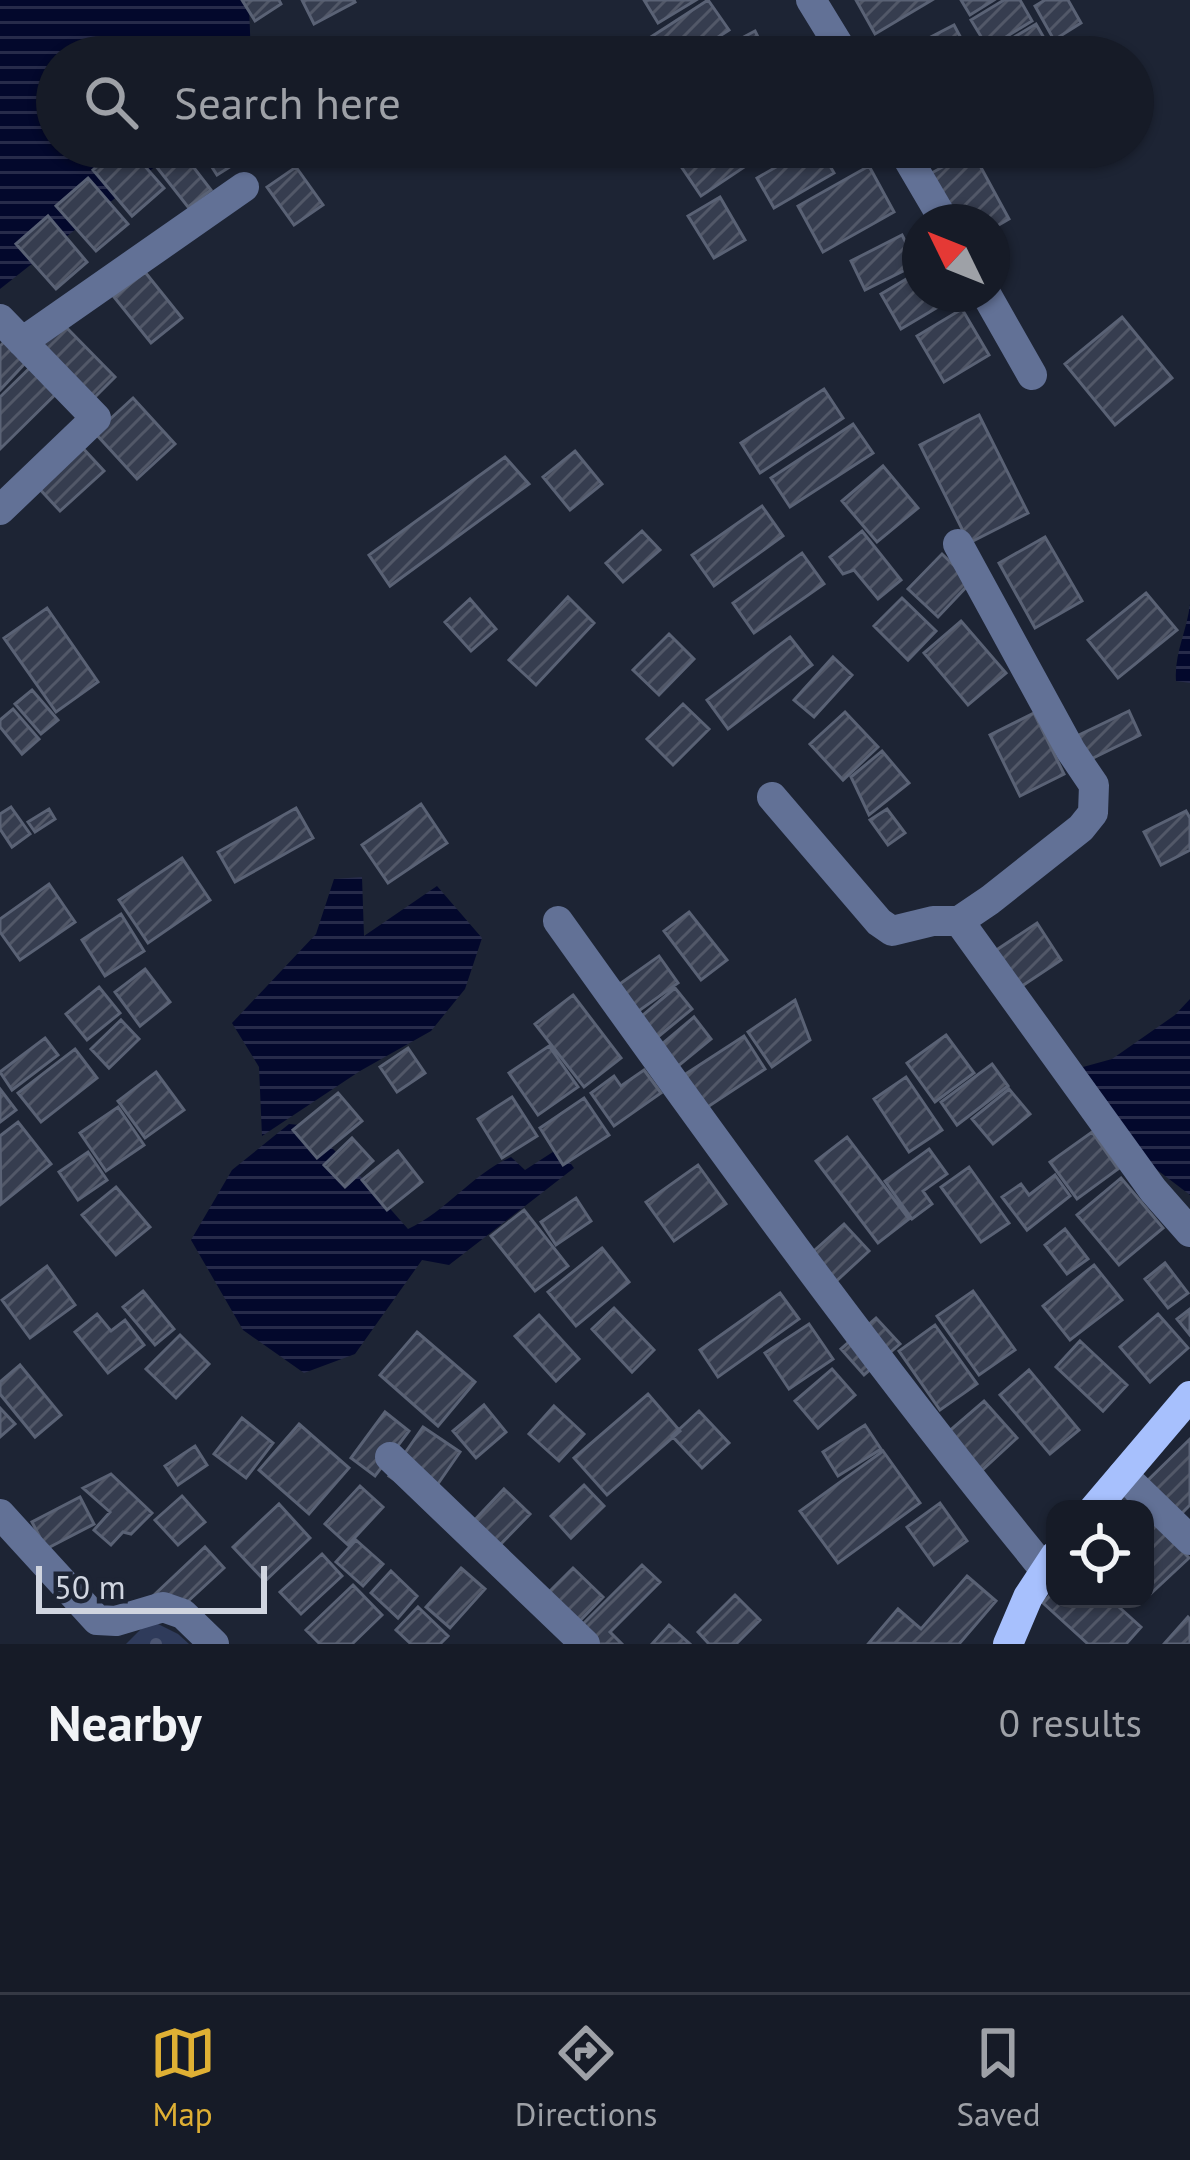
<!DOCTYPE html>
<html lang="en">
<head>
<meta charset="utf-8">
<style>
	:root { --surface:#161b27; --page:#1f242f; --text:#f1f3f6; --muted:#9ea1a7; --line:#353944; --accent:#dfb034 }
	body { margin:0; font-family:"PT Sans",sans-serif; background:var(--page); color:var(--text) }
	.controls { position:absolute; right:36px; bottom:36px; display:grid; overflow:hidden; border-radius:24px; box-shadow:0 3px 9px #0004 }
	.controls button { width:108px; height:108px; display:grid; place-items:center; padding:0; border:0; border-bottom:3px solid var(--line); background:var(--surface); color:var(--text); font:60px sans-serif }
	.compass { position:absolute; left:902px; top:204px; width:108px; height:108px; border-radius:50%; background:var(--surface); box-shadow:0 3px 9px #0004; rotate:313deg }
	.scale { position:absolute; left:36px; bottom:30px; width:231px; box-sizing:border-box; padding-left:12px; border:6px solid #d0d5e0; border-top:0; font-size:33px; line-height:42px; white-space:nowrap; color:#d0d5e0; -webkit-text-stroke:9px #1d2434; paint-order:stroke }
	.list { margin:0; padding:0; list-style:none }
	h2 { display:flex; justify-content:space-between; align-items:center; height:156px; margin:0; padding:0 48px; font-size:51px }
	h2 small { font-size:39px; font-weight:400; color:var(--muted) }
	.icon { flex:none; width:66px; height:66px; fill:none; stroke:currentColor; stroke-width:2; stroke-linecap:round; stroke-linejoin:round }
	.map { position:relative; flex:none; width:1190px; height:1644px; overflow:hidden }
	.search { position:absolute; background:var(--surface); box-shadow:0 3px 9px #0004; left:36px; right:36px; top:36px; height:132px; display:flex; align-items:center; gap:30px; box-sizing:border-box; padding:0 42px; border-radius:66px; color:var(--muted); font-size:45px }
	.sheet { height:348px; background:var(--surface) }
	nav { display:flex; justify-content:space-around; align-items:center; box-sizing:border-box; height:168px; border-top:3px solid var(--line); background:var(--surface); font-size:33px; color:var(--muted) }
	nav a { display:grid; justify-items:center; gap:6px }
	nav .on { color:var(--accent) }
	.map>svg:first-child { display:block }
	.cemetery { fill:url(#cemetery-stones) }
	.water { fill:url(#water-rules) }
	.building { fill:url(#building-hatch); stroke:#5a6275; stroke-width:3 }
	.lines { fill:none; stroke-linecap:round; stroke-linejoin:round }
	.minor { stroke:#627196; stroke-width:30 }
	.major { stroke:#a7c0fd; stroke-width:30 }
</style>
</head>
<body>
<div class="map">
<svg width="1190" height="1644" viewBox="0 0 1190 1644">
	<defs>
		<pattern id="cemetery-stones" width="16" height="16" patternUnits="userSpaceOnUse" patternTransform="scale(3)"><rect width="16" height="16" fill="#2f3b5b"/><path d="M2 7V4a2 2 0 0 1 4 0v3zM10 15v-3a2 2 0 0 1 4 0v3z" fill="#4c5672"/></pattern>
		<pattern id="water-rules" width="6" height="5" patternUnits="userSpaceOnUse" patternTransform="scale(3)"><rect width="6" height="5" fill="#03082c"/><path d="M0 2.5h6" fill="none" stroke="#272b4a"/></pattern>
		<pattern id="building-hatch" width="6" height="6" patternUnits="userSpaceOnUse" patternTransform="scale(3)"><rect width="6" height="6" fill="#363d4f"/><path d="M-1 1l2-2M0 6l6-6M5 7l2-2" fill="none" stroke="#525868"/></pattern>
	</defs>
	<rect width="100%" height="100%" fill="#1d2434"/>
	<path class="cemetery" d="M 150,1620 L 178,1634 L 189,1644 L 126,1644 Z"/>
	<path class="water" d="M 0,0 L 246,0 L 249,6 L 251,57 L 57,57 L 57,147 L 180,147 L 0,289 Z
		M 1190,604 L 1190,683 L 1176,681 C 1174,654 1187,631 1190,604 Z
		M 362,877 L 364,936 L 437,886 L 482,938 L 465,989 L 431,1031 L 360,1071 L 262,1136 L 259,1067 L 232,1023 L 316,934 L 334,879 Z
		M 1190,999 L 1190,1195 L 1148,1163 L 1083,1067 L 1112,1059 L 1175,1015 Z
		M 289,1124 L 310,1126 L 370,1186 L 408,1229 C 447,1211 472,1174 511,1157 L 525,1170 L 559,1148 L 574,1168 L 449,1265 L 422,1260 L 355,1354 L 304,1373 L 243,1330 L 191,1240 L 232,1170 Z"/>
	<path class="building" d="M 242,0 L 279,0 L 281,4 L 255,21 Z
		M 302,0 L 354,0 L 355,2 L 314,24 Z
		M 644,0 L 696,0 L 658,23 Z
		M 708,0 L 729,30 L 687,57 L 640,57 L 634,48 Z
		M 856,0 L 932,0 L 875,34 Z
		M 961,0 L 994,0 L 970,15 Z
		M 1004,0 L 1020,0 L 1032,21 L 988,48 L 971,20 Z
		M 1045,0 L 1068,0 L 1081,23 L 1054,40 L 1035,6 Z
		M 1036,24 L 1052,52 L 1044,57 L 995,57 L 991,51 Z
		M 954,25 L 971,57 L 892,57 Z
		M 755,31 L 768,57 L 706,57 Z
		M 119,147 L 128,147 L 164,188 L 132,216 L 93,170 Z
		M 159,147 L 178,147 L 211,190 L 188,207 L 148,156 Z
		M 199,147 L 249,147 L 252,153 L 217,175 Z
		M 680,147 L 774,147 L 701,196 L 672,153 Z
		M 811,147 L 819,147 L 834,173 L 774,208 L 757,178 Z
		M 972,151 L 1009,219 L 992,229 L 992,222 L 951,222 L 926,176 Z
		M 869,166 L 894,212 L 823,252 L 798,206 Z
		M 296,167 L 323,205 L 294,225 L 267,187 Z
		M 88,178 L 128,224 L 96,251 L 56,206 Z
		M 720,197 L 745,240 L 714,258 L 688,216 Z
		M 48,216 L 87,262 L 56,289 L 16,244 Z
		M 902,235 L 917,264 L 865,290 L 851,261 Z
		M 920,271 L 920,294 L 943,294 L 948,301 L 901,329 L 881,294 Z
		M 145,272 L 182,318 L 151,343 L 114,297 Z
		M 962,309 L 989,355 L 944,382 L 917,336 Z
		M 1122,317 L 1172,378 L 1115,425 L 1065,364 Z
		M 61,322 L 115,377 L 91,401 L 37,347 Z
		M 7,339 L 29,359 L 0,390 L 0,346 Z
		M 42,356 L 67,383 L 0,449 L 0,397 Z
		M 824,389 L 843,418 L 760,473 L 741,443 Z
		M 133,398 L 175,444 L 137,479 L 95,433 Z
		M 979,415 L 1028,513 L 969,543 L 920,445 Z
		M 853,424 L 873,453 L 790,507 L 771,478 Z
		M 79,444 L 104,471 L 60,511 L 35,484 Z
		M 575,451 L 602,484 L 570,510 L 543,477 Z
		M 505,457 L 529,484 L 390,586 L 369,555 Z
		M 883,466 L 918,508 L 877,542 L 842,501 Z
		M 762,506 L 783,536 L 714,586 L 692,555 Z
		M 642,531 L 660,550 L 623,582 L 606,563 Z
		M 862,531 L 901,580 L 878,599 L 854,570 L 843,574 L 830,557 Z
		M 1045,537 L 1082,601 L 1035,628 L 999,563 Z
		M 802,553 L 824,584 L 754,633 L 733,603 Z
		M 942,554 L 971,582 L 938,617 L 908,589 Z
		M 1146,593 L 1177,630 L 1118,678 L 1088,640 Z
		M 568,597 L 594,623 L 536,685 L 509,660 Z
		M 902,598 L 936,631 L 908,660 L 874,626 Z
		M 470,599 L 496,629 L 471,651 L 445,622 Z
		M 47,608 L 98,682 L 56,712 L 4,638 Z
		M 961,621 L 1006,673 L 968,705 L 924,653 Z
		M 669,634 L 694,659 L 659,695 L 633,670 Z
		M 790,637 L 812,665 L 728,729 L 707,700 Z
		M 833,657 L 852,675 L 814,717 L 794,700 Z
		M 32,690 L 58,720 L 41,734 L 15,704 Z
		M 683,704 L 709,729 L 673,765 L 647,739 Z
		M 13,709 L 39,739 L 22,754 L 0,727 L 0,720 Z
		M 1129,711 L 1140,735 L 1089,760 L 1077,736 Z
		M 845,712 L 878,747 L 843,780 L 810,744 Z
		M 1034,713 L 1064,774 L 1020,796 L 990,735 Z
		M 882,751 L 909,783 L 869,815 L 851,777 Z
		M 421,804 L 447,843 L 388,883 L 362,845 Z
		M 11,807 L 30,834 L 12,847 L 0,829 L 0,814 Z
		M 296,808 L 313,838 L 235,882 L 218,852 Z
		M 49,809 L 55,819 L 35,832 L 28,822 Z
		M 887,809 L 905,833 L 888,845 L 870,820 Z
		M 1186,811 L 1190,818 L 1190,850 L 1161,865 L 1144,832 Z
		M 182,858 L 210,900 L 148,943 L 119,900 Z
		M 49,884 L 75,922 L 20,960 L 0,932 L 0,919 Z
		M 689,912 L 727,960 L 701,980 L 664,931 Z
		M 121,914 L 144,951 L 105,976 L 82,940 Z
		M 1037,923 L 1061,960 L 1013,992 L 989,955 Z
		M 659,956 L 678,983 L 633,1015 L 614,988 Z
		M 145,969 L 170,1002 L 140,1026 L 115,992 Z
		M 99,987 L 120,1013 L 87,1040 L 66,1014 Z
		M 675,988 L 692,1009 L 647,1046 L 630,1026 Z
		M 573,995 L 621,1058 L 584,1087 L 535,1024 Z
		M 795,1000 L 810,1040 L 772,1067 L 748,1032 Z
		M 694,1017 L 711,1039 L 666,1076 L 649,1055 Z
		M 121,1020 L 139,1039 L 109,1068 L 91,1049 Z
		M 946,1035 L 974,1073 L 935,1102 L 907,1063 Z
		M 744,1036 L 765,1069 L 700,1112 L 678,1079 Z
		M 45,1038 L 58,1055 L 12,1090 L 0,1072 Z
		M 549,1046 L 578,1087 L 538,1115 L 509,1073 Z
		M 408,1048 L 425,1073 L 397,1092 L 380,1067 Z
		M 75,1049 L 97,1078 L 41,1122 L 18,1093 Z
		M 992,1064 L 1008,1086 L 957,1125 L 941,1102 Z
		M 644,1070 L 661,1093 L 614,1126 L 591,1093 L 614,1076 L 621,1086 Z
		M 156,1072 L 184,1110 L 145,1138 L 118,1101 Z
		M 906,1077 L 942,1130 L 909,1152 L 874,1099 Z
		M 0,1089 L 16,1110 L 0,1122 Z
		M 1009,1089 L 1030,1114 L 993,1144 L 972,1119 Z
		M 338,1093 L 362,1121 L 317,1158 L 293,1130 Z
		M 512,1097 L 537,1136 L 502,1158 L 478,1119 Z
		M 584,1098 L 609,1135 L 563,1165 L 540,1128 Z
		M 118,1107 L 144,1145 L 106,1171 L 80,1133 Z
		M 18,1122 L 51,1164 L 1,1204 L 0,1136 Z
		M 1092,1132 L 1118,1169 L 1077,1199 L 1050,1162 Z
		M 847,1137 L 909,1219 L 878,1243 L 816,1161 Z
		M 352,1138 L 373,1161 L 345,1187 L 324,1165 Z
		M 929,1149 L 947,1174 L 923,1191 L 932,1204 L 912,1219 L 885,1181 Z
		M 398,1151 L 422,1182 L 387,1210 L 362,1180 Z
		M 88,1152 L 107,1180 L 78,1200 L 59,1172 Z
		M 698,1165 L 726,1204 L 674,1241 L 646,1202 Z
		M 969,1167 L 1009,1223 L 981,1242 L 941,1187 Z
		M 1055,1175 L 1070,1196 L 1027,1230 L 1002,1197 L 1021,1184 L 1029,1195 Z
		M 1121,1178 L 1163,1228 L 1119,1265 L 1077,1215 Z
		M 116,1187 L 150,1227 L 116,1255 L 82,1215 Z
		M 576,1198 L 591,1221 L 556,1245 L 541,1222 Z
		M 524,1210 L 568,1266 L 535,1291 L 491,1236 Z
		M 844,1224 L 869,1251 L 832,1285 L 807,1257 Z
		M 1065,1229 L 1088,1259 L 1067,1274 L 1045,1245 Z
		M 602,1248 L 629,1282 L 576,1326 L 548,1292 Z
		M 1165,1263 L 1188,1293 L 1168,1308 L 1145,1279 Z
		M 1094,1265 L 1122,1300 L 1070,1340 L 1043,1306 Z
		M 47,1266 L 75,1305 L 30,1338 L 2,1300 Z
		M 143,1291 L 174,1329 L 155,1345 L 123,1307 Z
		M 973,1291 L 1015,1350 L 979,1375 L 937,1316 Z
		M 780,1293 L 799,1319 L 718,1377 L 700,1350 Z
		M 614,1308 L 654,1350 L 632,1372 L 592,1329 Z
		M 1190,1309 L 1190,1335 L 1177,1319 Z
		M 97,1314 L 111,1331 L 125,1320 L 144,1345 L 108,1373 L 75,1332 Z
		M 1158,1314 L 1188,1348 L 1150,1382 L 1120,1347 Z
		M 539,1315 L 579,1359 L 556,1381 L 515,1336 Z
		M 876,1318 L 900,1344 L 864,1375 L 841,1349 Z
		M 809,1324 L 833,1359 L 789,1389 L 765,1353 Z
		M 935,1325 L 977,1384 L 940,1410 L 899,1351 Z
		M 417,1332 L 475,1382 L 438,1426 L 380,1375 Z
		M 180,1335 L 209,1364 L 176,1398 L 146,1369 Z
		M 1080,1341 L 1127,1385 L 1103,1411 L 1056,1367 Z
		M 20,1365 L 61,1415 L 35,1437 L 0,1394 L 0,1382 Z
		M 832,1369 L 855,1395 L 818,1428 L 795,1401 Z
		M 1029,1370 L 1079,1430 L 1050,1454 L 1000,1395 Z
		M 648,1394 L 680,1431 L 607,1495 L 574,1458 Z
		M 984,1401 L 1017,1438 L 980,1472 L 946,1434 Z
		M 484,1405 L 506,1432 L 476,1458 L 453,1431 Z
		M 554,1406 L 584,1434 L 559,1461 L 529,1434 Z
		M 0,1408 L 15,1424 L 0,1437 Z
		M 699,1411 L 729,1443 L 702,1468 L 672,1436 Z
		M 385,1412 L 409,1431 L 375,1476 L 351,1458 Z
		M 242,1418 L 273,1443 L 246,1478 L 214,1454 Z
		M 299,1424 L 349,1468 L 309,1514 L 259,1470 Z
		M 865,1425 L 881,1449 L 838,1476 L 823,1452 Z
		M 423,1427 L 460,1452 L 426,1501 L 389,1476 Z
		M 1190,1439 L 1190,1505 L 1177,1518 L 1144,1484 Z
		M 195,1446 L 207,1465 L 178,1485 L 165,1466 Z
		M 883,1451 L 920,1503 L 838,1563 L 800,1511 Z
		M 111,1474 L 152,1513 L 131,1534 L 123,1532 L 111,1545 L 94,1530 L 110,1512 L 83,1488 Z
		M 584,1485 L 604,1506 L 571,1538 L 551,1516 Z
		M 360,1486 L 383,1507 L 348,1545 L 325,1524 Z
		M 504,1489 L 530,1514 L 493,1552 L 468,1527 Z
		M 1128,1492 L 1144,1509 L 1109,1509 Z
		M 182,1496 L 205,1522 L 178,1545 L 155,1520 Z
		M 80,1497 L 94,1524 L 46,1549 L 32,1522 Z
		M 940,1503 L 967,1541 L 934,1565 L 907,1527 Z
		M 279,1504 L 310,1538 L 265,1581 L 233,1547 Z
		M 1145,1511 L 1189,1558 L 1146,1598 L 1145,1596 Z
		M 356,1540 L 383,1564 L 363,1586 L 336,1562 Z
		M 205,1547 L 224,1568 L 172,1616 L 153,1596 Z
		M 322,1554 L 342,1576 L 301,1614 L 280,1592 Z
		M 642,1565 L 660,1582 L 610,1632 L 622,1644 L 571,1644 L 567,1640 Z
		M 461,1568 L 485,1589 L 450,1628 L 426,1607 Z
		M 573,1568 L 603,1597 L 568,1633 L 538,1603 Z
		M 391,1571 L 417,1596 L 398,1618 L 371,1593 Z
		M 967,1576 L 996,1601 L 959,1644 L 869,1643 L 898,1609 L 921,1629 Z
		M 353,1585 L 382,1615 L 352,1644 L 320,1644 L 306,1630 Z
		M 1055,1590 L 1055,1599 L 1110,1599 L 1141,1627 L 1126,1644 L 1088,1644 L 1043,1603 Z
		M 735,1595 L 760,1620 L 736,1644 L 709,1644 L 698,1632 Z
		M 418,1607 L 448,1636 L 440,1644 L 411,1644 L 396,1630 Z
		M 1188,1617 L 1190,1619 L 1190,1644 L 1164,1644 Z
		M 669,1625 L 690,1644 L 652,1644 Z"/>
	<g class="lines">
		<path class="minor" d="M 811,0 L 846,57
			M 901,147 L 945,222
			M 986,294 L 1032,375
			M 0,319 L 96,418 L 0,510
			M 22,342 L 244,187
			M 958,544 L 1071,751 L 1094,785 L 1093,813 L 1081,828 L 990,900 L 959,921 L 1153,1190 L 1190,1232
			M 772,797 L 879,922 L 892,931 L 933,921 L 959,921
			M 558,921 C 715,1141 873,1360 1044,1569
			M 390,1457 L 585,1644
			M 1123,1475 L 1190,1540
			M 0,1514 L 97,1620 L 116,1621 L 163,1607 L 183,1614 L 214,1644"/>
		<path class="major" d="M 1094,1509 L 1190,1396
			M 1008,1644 L 1028,1597 L 1055,1556"/>
	</g>
</svg>
<div class="controls">
<button><svg class="icon" aria-label="locate" viewBox="0 0 24 24"><circle cx="12" cy="12" r="6"/><path d="M12 2v4M12 18v4M2 12h4M18 12h4"/></svg></button>
</div>
<svg class="compass" viewBox="-18 -18 36 36"><path d="M0-13l5 13h-10z" fill="#e53935"/><path d="M0 13l5-13h-10z" fill="#9ea1a7"/></svg>
<div class="scale">50 m</div>
<div class="search"><svg class="icon" aria-label="search" viewBox="0 0 24 24"><circle cx="10" cy="10" r="6"/><path d="M15 15l6 6"/></svg>Search here</div>
</div>
<section class="sheet">
<h2>Nearby<small>0 results</small></h2>
<ul class="list">
</ul>
</section>
<nav>
<a class="on"><svg class="icon" aria-label="map" viewBox="0 0 24 24"><path d="M3 6l6-2 6 2 6-2v14l-6 2-6-2-6 2zM9 4v14M15 6v14"/></svg>Map</a>
<a><svg class="icon" aria-label="directions" viewBox="0 0 24 24"><path d="M12 3l9 9-9 9-9-9zM9 14v-3h6M13 9l2 2-2 2"/></svg>Directions</a>
<a><svg class="icon" aria-label="saved" viewBox="0 0 24 24"><path d="M7 4h10v16l-5-4-5 4z"/></svg>Saved</a>
</nav>
</body>
</html>
